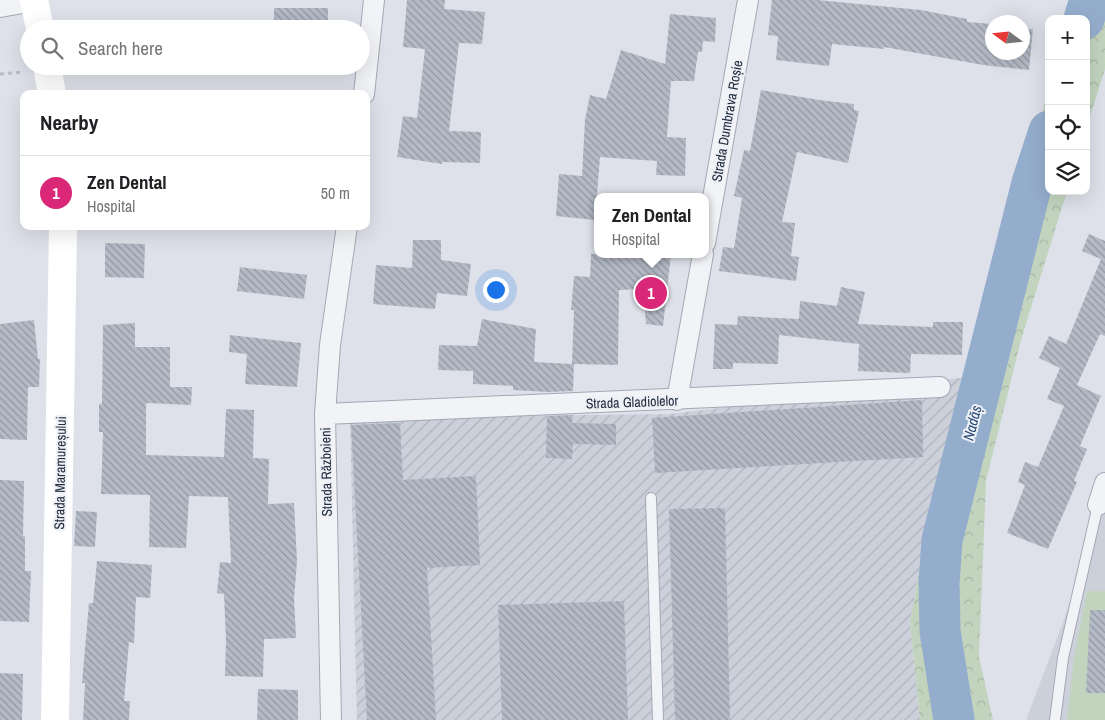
<!DOCTYPE html>
<html lang="en">
<head>
<meta charset="utf-8">
<style>
	:root { --surface:#fff; --page:#f2f2f2; --text:#202124; --muted:#757577; --line:#e0e0e0; --accent:#db2777 }
	body { margin:0; font-family:"Archivo Narrow",sans-serif; background:var(--page); color:var(--text) }
	.controls { position:absolute; right:15px; top:15px; display:grid; overflow:hidden; border-radius:10px; box-shadow:0 5px 20px #0002 }
	.controls button { width:45px; height:45px; display:grid; place-items:center; padding:0; border:0; border-bottom:1px solid var(--line); background:var(--surface); color:var(--text); font:25px sans-serif }
	.compass { position:absolute; left:985px; top:15px; width:45px; height:45px; border-radius:50%; background:var(--surface); box-shadow:0 5px 20px #0002; rotate:285deg }
	.you { position:absolute; left:495px; top:289px; width:18px; height:18px; margin:-12px; border:4px solid #fff; border-radius:50%; background:#1a73e8; box-shadow:0 0 0 8px #1a73e833 }
	.badge { display:grid; place-items:center; width:32px; height:32px; border-radius:50%; background:var(--accent); color:#fff; font-size:16px; font-weight:700 }
	.pin { position:absolute; translate:-50% -50%; border:2px solid #fff; box-shadow:0 1px 5px #0006 }
	.popup { position:absolute; left:594px; top:193px; width:115px; height:65px; box-sizing:border-box; display:grid; place-content:center; border-radius:10px; background:var(--surface); filter:drop-shadow(0 1px 4px #0005); font-size:16px; white-space:nowrap; color:var(--muted) }
	.popup b { font-size:19px; color:var(--text) }
	.popup::after { content:''; position:absolute; left:50%; top:100%; margin-left:-10px; border:10px solid transparent; border-top-color:var(--surface) }
	.list { margin:0; padding:0; list-style:none }
	h2 { display:flex; justify-content:space-between; align-items:center; height:65px; margin:0; padding:0 20px; font-size:21px }
	h2 small { font-size:16px; font-weight:400; color:var(--muted) }
	.list li { display:grid; grid-template-columns:32px 1fr auto; gap:15px; align-items:center; box-sizing:border-box; height:75px; padding:0 20px; border-top:1px solid var(--line) }
	.list b { display:block; font-size:19px; white-space:nowrap }
	.list p { margin:0; font-size:16px; white-space:nowrap; color:var(--muted) }
	.list em { font-size:16px; font-style:normal; color:var(--muted) }
	.icon { flex:none; width:28px; height:28px; fill:none; stroke:currentColor; stroke-width:2; stroke-linecap:round; stroke-linejoin:round }
	.map { position:relative; flex:none; width:1105px; height:720px; overflow:hidden }
	.search { position:absolute; background:var(--surface); box-shadow:0 5px 20px #0002; left:20px; top:20px; width:350px; height:55px; display:flex; align-items:center; gap:12px; box-sizing:border-box; padding:0 18px; border-radius:28px; color:var(--muted); font-size:19px }
	.panel { position:absolute; background:var(--surface); box-shadow:0 5px 20px #0002; left:20px; top:90px; width:350px; height:140px; border-radius:10px }
	.map>svg:first-child { display:block }
	.built { fill:#cbd0db }
	.industrial { fill:url(#industrial-furrows) }
	.green { fill:#c2d4be }
	.forest { fill:url(#forest-crowns) }
	.lines { fill:none; stroke-linecap:round; stroke-linejoin:round }
	.river { stroke:#95adcd; stroke-width:41 }
	.building { fill:url(#building-back-hatch) }
	.lane-casing { stroke:#a3a8b3; stroke-width:12 }
	.street-casing { stroke:#a3a8b3; stroke-width:22 }
	.path { stroke:#b8bcc4; stroke-width:3; stroke-dasharray:4 4; stroke-linecap:butt }
	.lane { stroke:#f1f3f7; stroke-width:10 }
	.street { stroke:#f1f3f7; stroke-width:20 }
	.secondary { stroke:#fff; stroke-width:28 }
	.labels { text-anchor:middle; dominant-baseline:central; stroke-width:4; stroke-linejoin:round; paint-order:stroke }
	.street-label { font-size:14px; fill:#252e41; stroke:#edf1f6 }
	.water-label { font-size:15px; font-style:italic; fill:#2c4a79; stroke:#edf1f6 }
</style>
</head>
<body>
<div class="map">
<svg width="1105" height="720" viewBox="0 0 1105 720">
	<defs>
		<pattern id="industrial-furrows" width="10" height="10" patternUnits="userSpaceOnUse" patternTransform="scale(1.25)"><rect width="10" height="10" fill="#cbd0db"/><path d="M-1 1l2-2M0 10L10 0M9 11l2-2" fill="none" stroke="#aeb3bd"/></pattern>
		<pattern id="forest-crowns" width="20" height="18" patternUnits="userSpaceOnUse" patternTransform="scale(1.25)"><rect width="20" height="18" fill="#c2d4be"/><path d="M2 6a3 3 0 1 1 6 0M12 15a3 3 0 1 1 6 0" fill="none" stroke="#a7b6a4"/></pattern>
		<pattern id="building-back-hatch" width="6" height="6" patternUnits="userSpaceOnUse" patternTransform="scale(1.25)"><rect width="6" height="6" fill="#b4bac6"/><path d="M-1 5l2 2M0 0l6 6M5-1l2 2" fill="none" stroke="#9298a2"/></pattern>
	</defs>
	<rect width="100%" height="100%" fill="#dee1e9"/>
	<path class="built" d="M 1105,503 L 1105,720 L 1026,720 L 1062,625 Z"/>
	<path class="industrial" d="M 967,377 L 919,571 L 910,622 L 920,720 L 357,720 L 350,418 L 671,414 Z"/>
	<path class="green" d="M 1087,591 L 1105,591 L 1105,720 L 1067,720 L 1074,658 Z"/>
	<path class="forest" d="M 1075,0 L 1105,0 L 1105,69 L 1086,129 L 1086,19 L 1070,19 Z
		M 1049,88 L 1049,191 L 1067,191 L 1021,340 L 986,481 L 979,657 L 993,720 L 920,720 L 910,622 L 919,571 L 967,377 Z"/>
	<g class="lines">
		<path class="river" d="M 1084,19 L 1090,0
			M 954,720 L 940,631 L 939,583 L 942,540 L 1032,183 L 1049,131"/>
	</g>
	<path class="building" d="M 407,0 L 445,0 L 444,9 L 485,12 L 482,44 L 459,43 L 449,131 L 481,132 L 480,163 L 442,162 L 442,164 L 397,157 L 403,116 L 417,118 L 425,49 L 403,47 Z
		M 772,0 L 817,0 L 921,10 L 967,19 L 967,22 L 992,24 L 992,52 L 1022,52 L 1022,28 L 1033,29 L 1029,70 L 983,65 L 884,47 L 884,49 L 832,44 L 829,66 L 776,60 L 778,36 L 768,35 Z
		M 274,8 L 328,8 L 328,29 L 274,29 Z
		M 670,14 L 716,18 L 715,42 L 703,41 L 702,52 L 698,52 L 694,81 L 671,81 L 667,137 L 686,138 L 685,176 L 656,175 L 657,161 L 600,157 L 595,220 L 556,216 L 559,174 L 582,176 L 585,120 L 590,95 L 606,99 L 621,50 L 665,64 Z
		M 761,90 L 819,100 L 854,104 L 854,110 L 859,111 L 848,163 L 797,152 L 782,222 L 795,223 L 791,256 L 799,257 L 796,281 L 719,271 L 723,247 L 734,248 L 742,198 L 734,196 L 744,150 L 750,151 Z
		M 1089,234 L 1105,241 L 1105,336 L 1100,334 L 1077,385 L 1101,396 L 1080,446 L 1087,449 L 1074,481 L 1077,482 L 1048,549 L 1007,533 L 1025,485 L 1018,482 L 1025,462 L 1038,467 L 1064,406 L 1047,399 L 1060,368 L 1039,358 L 1049,336 L 1066,344 L 1101,259 L 1082,251 Z
		M 413,240 L 441,240 L 441,260 L 471,264 L 467,296 L 437,293 L 435,309 L 373,304 L 376,265 L 412,268 Z
		M 105,243 L 145,244 L 144,278 L 105,277 Z
		M 591,254 L 671,254 L 663,326 L 646,324 L 643,289 L 619,290 L 618,365 L 574,364 L 573,391 L 548,392 L 513,390 L 513,386 L 473,384 L 473,371 L 438,370 L 439,345 L 477,346 L 482,319 L 536,329 L 534,362 L 572,364 L 574,310 L 571,310 L 574,276 L 590,277 Z
		M 240,267 L 307,275 L 304,299 L 237,291 Z
		M 841,287 L 865,292 L 858,324 L 933,327 L 933,322 L 963,322 L 962,355 L 911,354 L 910,373 L 858,371 L 859,344 L 779,335 L 778,364 L 733,363 L 733,369 L 713,369 L 715,324 L 737,325 L 738,316 L 799,319 L 800,301 L 837,306 Z
		M 34,320 L 38,359 L 40,359 L 39,387 L 28,387 L 27,440 L 0,439 L 0,324 Z
		M 135,323 L 135,347 L 170,347 L 170,387 L 192,387 L 191,405 L 146,403 L 146,455 L 224,457 L 226,409 L 254,410 L 253,458 L 269,459 L 268,504 L 294,503 L 297,561 L 294,599 L 296,638 L 264,639 L 263,677 L 225,676 L 226,641 L 224,594 L 217,593 L 220,562 L 231,563 L 228,497 L 189,496 L 186,548 L 149,547 L 150,495 L 101,494 L 103,432 L 99,432 L 99,404 L 102,404 L 103,325 Z
		M 230,335 L 301,343 L 297,387 L 245,384 L 247,354 L 229,352 Z
		M 922,400 L 923,457 L 655,473 L 652,418 Z
		M 573,415 L 572,423 L 616,424 L 616,445 L 573,444 L 572,459 L 546,458 L 547,416 Z
		M 400,423 L 403,480 L 476,476 L 480,565 L 427,568 L 436,720 L 367,720 L 351,425 Z
		M 0,480 L 24,481 L 23,536 L 25,536 L 25,571 L 31,571 L 29,622 L 0,621 Z
		M 725,508 L 730,720 L 675,720 L 669,509 Z
		M 76,511 L 97,512 L 95,547 L 74,546 Z
		M 97,561 L 152,565 L 150,598 L 136,597 L 134,643 L 129,642 L 124,701 L 130,701 L 129,720 L 83,720 L 85,683 L 82,683 L 89,603 L 93,603 Z
		M 624,601 L 628,720 L 502,720 L 498,605 Z
		M 1090,610 L 1105,610 L 1105,693 L 1086,693 Z
		M 0,673 L 23,674 L 22,720 L 0,720 Z
		M 258,689 L 298,690 L 298,720 L 257,720 Z"/>
	<g class="lines">
		<defs>
			<path id="lane" d="M 651,498 L 658,720
				M 1055,720 L 1063,658 L 1098,505 L 1102,506"/>
			<path id="street" d="M 0,7 L 34,1
				M 364,94 L 374,0
				M 705,243 L 748,0
				M 677,400 L 703,254
				M 325,414 L 940,387
				M 1098,505 L 1105,483
				M 331,720 L 325,414 L 330,345 L 347,226"/>
		</defs>
		<use href="#lane" class="lane-casing"/>
		<use href="#street" class="street-casing"/>
		<path class="path" d="M 0,74 L 24,72"/>
		<use href="#lane" class="lane"/>
		<use href="#street" class="street"/>
		<path class="secondary" d="M 34,0 L 40,29
			M 47,66 L 52,94
			M 55,720 L 63,226"/>
	</g>
	<g class="labels">
		<g class="street-label">
			<text transform="translate(727 121) rotate(-80)">Strada Dumbrava Roșie</text>
			<text transform="translate(632 402) rotate(-2)">Strada Gladiolelor</text>
			<text transform="translate(326 472) rotate(-91)">Strada Războieni</text>
			<text transform="translate(60 473) rotate(-89)">Strada Maramureșului</text>
		</g>
		<g class="water-label">
			<text transform="translate(972 423) rotate(-76)">Nadăș</text>
		</g>
	</g>
</svg>
<div class="controls">
<button>+</button>
<button>−</button>
<button><svg class="icon" aria-label="locate" viewBox="0 0 24 24"><circle cx="12" cy="12" r="6"/><path d="M12 2v4M12 18v4M2 12h4M18 12h4"/></svg></button>
<button><svg class="icon" aria-label="layers" viewBox="0 0 24 24"><path d="M12 4l9 5-9 5-9-5zM3 14l9 5 9-5"/></svg></button>
</div>
<svg class="compass" viewBox="-18 -18 36 36"><path d="M0-13l5 13h-10z" fill="#e53935"/><path d="M0 13l5-13h-10z" fill="#757577"/></svg>
<div class="you"></div>
<div class="pin badge" style="left:651px;top:293px">1</div>
<div class="popup"><b>Zen Dental</b>Hospital</div>
<div class="search"><svg class="icon" aria-label="search" viewBox="0 0 24 24"><circle cx="10" cy="10" r="6"/><path d="M15 15l6 6"/></svg>Search here</div>
<section class="panel">
<h2>Nearby<small></small></h2>
<ul class="list">
<li><span class="badge">1</span><div><b>Zen Dental</b><p>Hospital</p></div><em>50 m</em></li>
</ul>
</section>
</div>
</body>
</html>
